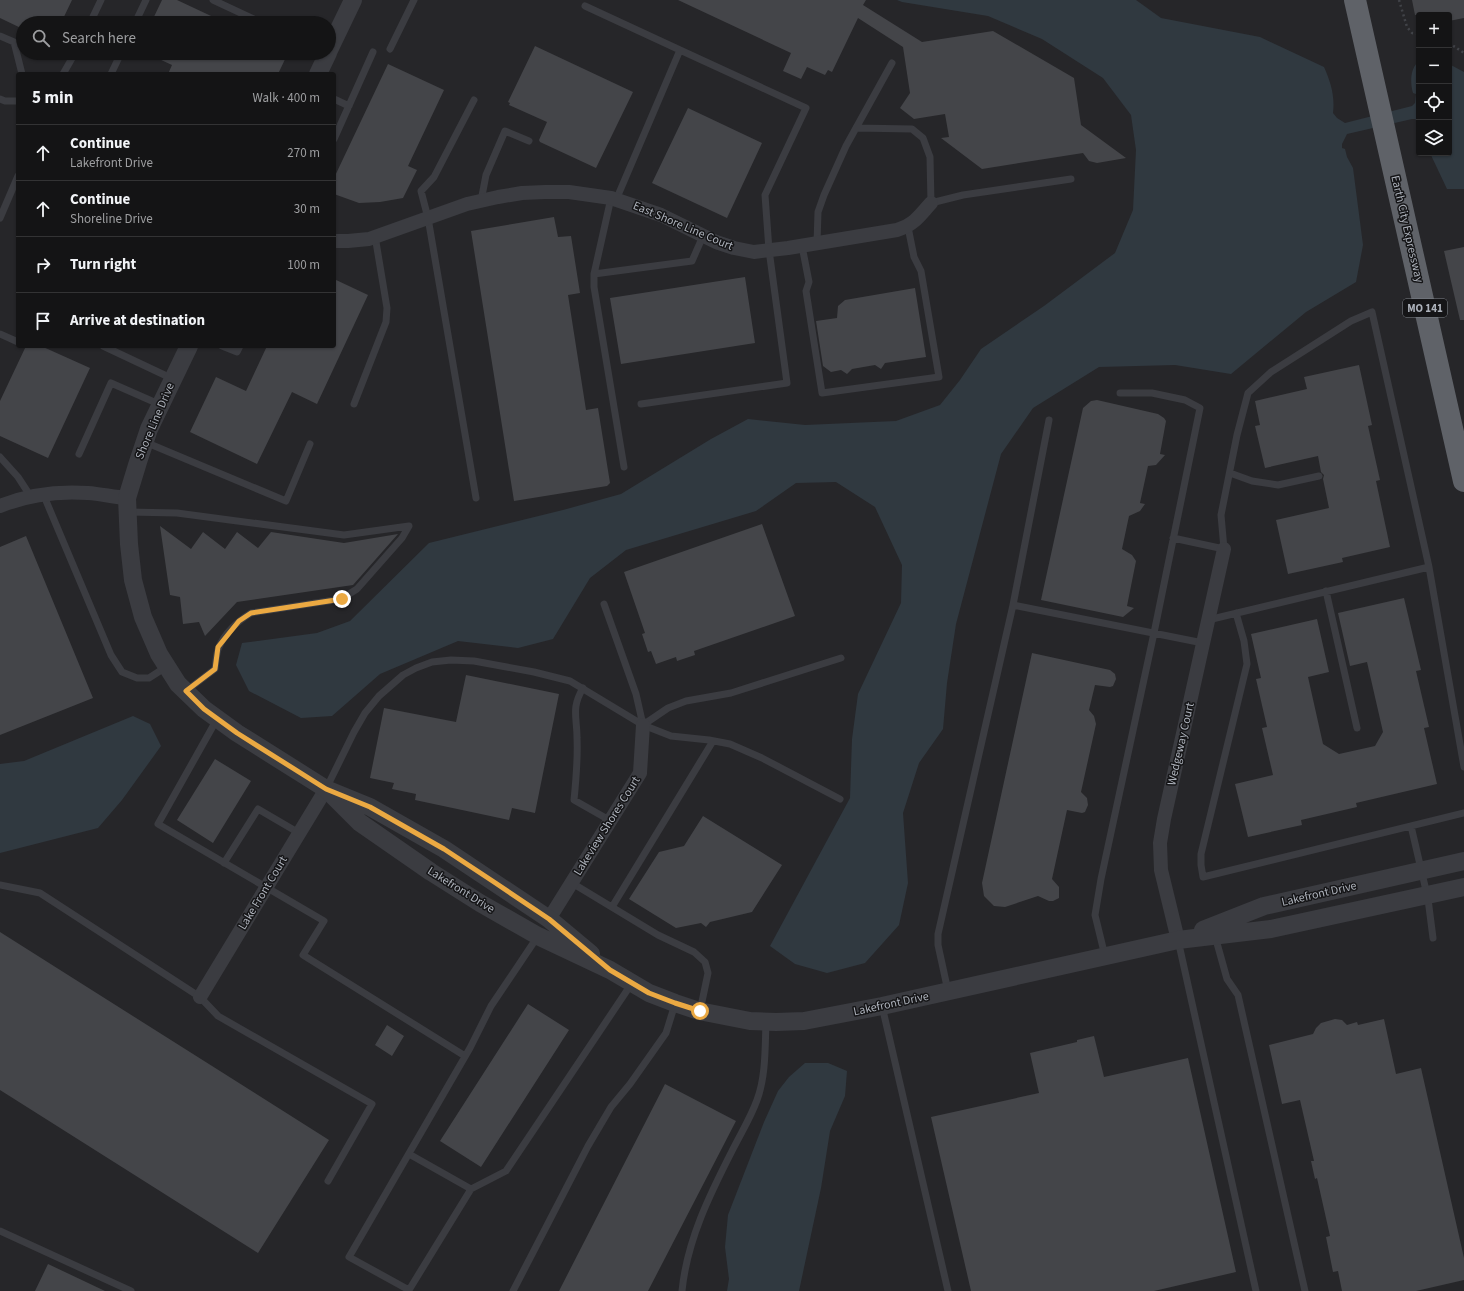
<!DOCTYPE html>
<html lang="en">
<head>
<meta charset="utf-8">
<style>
	:root { --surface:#141415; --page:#1d1d1e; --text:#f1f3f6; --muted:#9d9ea0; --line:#333334 }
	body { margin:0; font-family:"Source Sans 3",sans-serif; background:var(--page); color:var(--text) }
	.controls { position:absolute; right:12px; top:12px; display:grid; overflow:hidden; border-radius:4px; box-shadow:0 1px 3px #0004 }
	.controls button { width:36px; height:36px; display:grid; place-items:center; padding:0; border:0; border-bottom:1px solid var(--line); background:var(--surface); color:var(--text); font:20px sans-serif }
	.stop { position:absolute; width:12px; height:12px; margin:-9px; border:3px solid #eba942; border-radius:50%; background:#fff }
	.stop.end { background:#eba942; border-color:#fff; box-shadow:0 1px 4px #0008 }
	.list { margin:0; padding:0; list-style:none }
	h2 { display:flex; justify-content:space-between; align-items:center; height:52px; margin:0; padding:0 16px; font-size:17px }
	h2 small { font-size:13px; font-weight:400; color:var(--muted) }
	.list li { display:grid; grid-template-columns:26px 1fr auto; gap:12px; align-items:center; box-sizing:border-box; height:56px; padding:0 16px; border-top:1px solid var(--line) }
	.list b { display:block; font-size:15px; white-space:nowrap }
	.list p { margin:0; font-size:13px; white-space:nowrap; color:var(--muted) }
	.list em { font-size:13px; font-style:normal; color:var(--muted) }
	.icon { flex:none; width:22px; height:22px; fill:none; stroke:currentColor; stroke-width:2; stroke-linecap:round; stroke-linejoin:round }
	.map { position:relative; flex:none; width:1464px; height:1291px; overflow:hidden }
	.search { position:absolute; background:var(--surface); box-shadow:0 1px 3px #0004; left:16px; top:16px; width:320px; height:44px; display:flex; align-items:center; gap:10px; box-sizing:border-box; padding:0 14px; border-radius:22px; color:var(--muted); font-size:15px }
	.panel { position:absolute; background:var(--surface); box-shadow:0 1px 3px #0004; left:16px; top:72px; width:320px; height:276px; border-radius:4px }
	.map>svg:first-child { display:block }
	.built { fill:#262629; fill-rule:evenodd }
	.water { fill:#303940 }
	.building { fill:#444549 }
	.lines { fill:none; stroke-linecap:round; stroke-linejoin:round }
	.path { stroke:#414348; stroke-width:2.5; stroke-dasharray:2 3; stroke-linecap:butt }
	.service { stroke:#3b3c41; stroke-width:7 }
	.minor { stroke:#3b3c41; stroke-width:14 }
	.tertiary { stroke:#3b3c41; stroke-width:18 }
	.trunk { stroke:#5f6268; stroke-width:22 }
	.route { stroke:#eba942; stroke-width:5 }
	.labels { text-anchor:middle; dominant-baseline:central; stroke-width:3; stroke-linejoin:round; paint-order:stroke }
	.shield { fill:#151517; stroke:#7f838a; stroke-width:1 }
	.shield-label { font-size:11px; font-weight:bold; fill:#adb2bb }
	.street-label { font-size:12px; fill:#adb2bb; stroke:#151517 }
</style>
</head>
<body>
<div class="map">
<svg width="1464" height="1291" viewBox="0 0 1464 1291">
	<rect width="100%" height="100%" fill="#1a1a1c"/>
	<path class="built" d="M 0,0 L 1464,0 L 1464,1291 L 0,1291 ZM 1419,15 L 1449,15 L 1449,153 L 1419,153 ZM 23,23 L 329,23 L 329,53 L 23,53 ZM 18,74 L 334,74 L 334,346 L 18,346 Z"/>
	<path class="water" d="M 897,0 L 1136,0 L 1161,18 L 1260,37 L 1324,67 C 1331,83 1335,96 1333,113 L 1337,118 L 1345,123 L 1412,106 L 1415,103 L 1416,94 L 1413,93 C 1410,83 1410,68 1419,61 L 1419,123 L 1415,119 L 1412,119 L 1347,134 L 1342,144 L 1342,148 L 1345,149 L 1347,157 L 1353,168 L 1363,245 L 1356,282 L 1306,312 L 1231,374 L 1175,365 L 1099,367 L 1033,408 L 1001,454 L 956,624 L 947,683 L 943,729 L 919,763 L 903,813 L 908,883 L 899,925 L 865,963 L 827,973 L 795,964 L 770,946 L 850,798 L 852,739 L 858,694 L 901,603 L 902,565 L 875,507 L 836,482 L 796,483 L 756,511 L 626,550 L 590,578 L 553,639 L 518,648 L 458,641 L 380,674 L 332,716 L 301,718 L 249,691 L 236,665 L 242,643 L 317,633 L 350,621 L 429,543 L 563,510 L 621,494 L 711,439 L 748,419 L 805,425 L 896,421 L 940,405 L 960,380 L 981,349 L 1044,306 L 1115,253 L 1133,210 L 1136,150 L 1131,115 L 1103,78 L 1042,39 L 988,16 L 902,2 Z
		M 1449,64 L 1464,72 L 1464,189 L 1447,189 L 1430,153 L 1449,153 Z
		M 133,716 L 150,724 L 161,746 L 122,800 L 98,828 L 0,853 L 0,764 L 24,761 Z
		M 805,1063 L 828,1063 L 847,1071 L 845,1096 L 830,1131 L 821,1188 L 799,1291 L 727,1291 L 729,1279 L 725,1247 L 728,1215 L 764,1122 L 778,1091 L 789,1077 Z"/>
	<path class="building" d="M 0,0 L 72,0 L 61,23 L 23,23 L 23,29 L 0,18 Z
		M 162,0 L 177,0 L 226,23 L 151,23 Z
		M 678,0 L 866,0 L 863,5 L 922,42 L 993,31 L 1074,78 L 1081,125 L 1126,158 L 1097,163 L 1089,161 L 1083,153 L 982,169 L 941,138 L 949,137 L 945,114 L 914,119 L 900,108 L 910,93 L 903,47 L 858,18 L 832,72 L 828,70 L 825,75 L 807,67 L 801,79 L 783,71 L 791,53 Z
		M 1412,0 L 1464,0 L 1464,18 L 1449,21 L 1449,15 L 1415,15 Z
		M 535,46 L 633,92 L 596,168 L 540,142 L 539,140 L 547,122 L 509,105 L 510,103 L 508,102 Z
		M 146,53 L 288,53 L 278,74 L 168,74 L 172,65 Z
		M 388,64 L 444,90 L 408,166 L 417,170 L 403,198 L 380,202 L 359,203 L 334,194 L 334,178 Z
		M 688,108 L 762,143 L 727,218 L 652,183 Z
		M 554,217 L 558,237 L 571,236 L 580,293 L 568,295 L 586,410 L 598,408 L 610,483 L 607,486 L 514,501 L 471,231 Z
		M 1464,247 L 1464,320 L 1460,320 L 1444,251 Z
		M 745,277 L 755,343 L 621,364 L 610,298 Z
		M 334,279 L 368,295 L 317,404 L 292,392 L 257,464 L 190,432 L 216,377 L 246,391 L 267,346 L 334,346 Z
		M 915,288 L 926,357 L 885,363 L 881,369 L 875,365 L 852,369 L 847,374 L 841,370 L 831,372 L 823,366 L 816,321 L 837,318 L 838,306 L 845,300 Z
		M 26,346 L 41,346 L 90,368 L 48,458 L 0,436 L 0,401 Z
		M 1359,365 L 1372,425 L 1368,426 L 1380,480 L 1376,481 L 1390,547 L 1342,558 L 1343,562 L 1288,574 L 1276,520 L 1329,508 L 1323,479 L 1324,475 L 1321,472 L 1318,456 L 1265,468 L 1255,426 L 1260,425 L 1255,401 L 1307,389 L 1304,377 Z
		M 1097,400 L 1158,414 L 1164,418 L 1166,421 L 1160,454 L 1165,455 L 1156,465 L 1148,466 L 1140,503 L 1145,504 L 1140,511 L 1129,516 L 1122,549 L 1132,555 L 1136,561 L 1127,606 L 1134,608 L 1123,617 L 1041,600 L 1083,408 L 1091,401 Z
		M 762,524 L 795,616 L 694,651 L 695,655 L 677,661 L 676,657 L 656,664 L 651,651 L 648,652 L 642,634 L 645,633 L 624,572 Z
		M 160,526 L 191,549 L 203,532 L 225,549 L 237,532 L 258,548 L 271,532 L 344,543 L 398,534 L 353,585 L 237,602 L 205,636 L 199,622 L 183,624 L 180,597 L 170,595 Z
		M 26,536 L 93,698 L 0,735 L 0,547 Z
		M 1404,598 L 1421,670 L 1416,671 L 1429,727 L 1424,728 L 1437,784 L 1356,803 L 1357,807 L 1301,820 L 1302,825 L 1248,837 L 1235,784 L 1273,775 L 1262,728 L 1267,727 L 1256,679 L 1261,678 L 1251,634 L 1317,619 L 1329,672 L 1308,677 L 1323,744 L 1339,754 L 1375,746 L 1383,732 L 1367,662 L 1350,666 L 1338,613 Z
		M 1032,653 L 1110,670 L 1115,674 L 1116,679 L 1113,686 L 1110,687 L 1095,685 L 1089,710 L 1094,716 L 1096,724 L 1081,792 L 1087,798 L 1088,805 L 1085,812 L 1082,813 L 1067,810 L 1052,879 L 1059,887 L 1059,898 L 1053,901 L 1049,901 L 1038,896 L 1005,907 L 994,906 L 984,896 L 982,883 Z
		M 466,675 L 559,694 L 535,813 L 512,808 L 509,820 L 415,800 L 416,794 L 392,789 L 394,783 L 370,778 L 384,708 L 456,722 Z
		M 215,759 L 251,781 L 213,843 L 177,820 Z
		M 703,816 L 782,865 L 752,912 L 710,922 L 706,927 L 701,923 L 676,928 L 629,899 L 659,852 L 684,846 Z
		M 0,932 L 329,1140 L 258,1253 L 0,1090 Z
		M 528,1004 L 569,1030 L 481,1167 L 440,1141 Z
		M 1335,1019 L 1342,1020 L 1347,1025 L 1357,1022 L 1358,1025 L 1384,1019 L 1396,1074 L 1421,1068 L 1464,1258 L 1464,1280 L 1416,1291 L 1342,1291 L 1338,1271 L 1333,1272 L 1326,1237 L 1330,1236 L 1317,1178 L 1315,1179 L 1311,1161 L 1314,1161 L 1300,1100 L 1282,1104 L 1269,1045 L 1313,1034 L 1316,1028 L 1321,1023 Z
		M 387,1025 L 404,1036 L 392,1056 L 375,1045 Z
		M 1094,1036 L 1104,1077 L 1188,1058 L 1236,1272 L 1154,1291 L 971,1291 L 931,1117 L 1039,1093 L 1030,1053 L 1077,1042 L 1077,1040 Z
		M 665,1084 L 736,1121 L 648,1291 L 559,1291 Z
		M 48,1264 L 105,1291 L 35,1291 Z"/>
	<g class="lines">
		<path class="path" d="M 1399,0 L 1407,27 L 1412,33 L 1419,34
			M 1449,43 L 1464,53"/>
		<path class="service" d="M 213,0 L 262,23
			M 585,6 L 680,50
			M 90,23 L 101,0
			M 135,23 L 146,0
			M 0,36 L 14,42 L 22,74
			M 390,49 L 414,0
			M 63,74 L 75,53
			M 111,74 L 121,53
			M 0,99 L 5,101 L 18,101
			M 334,99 L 349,106
			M 474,100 L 434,177 L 421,191 L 428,218 L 476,498
			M 856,128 L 912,129 L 923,138 L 930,157 L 931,203 L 963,195 L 1071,179
			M 334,139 L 373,52
			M 611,198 L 594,274 L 594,287 L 624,467
			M 616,200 L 680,50 L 806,108 L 765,195 L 769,250 L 787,383 L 641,404
			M 481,201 L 486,175 L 505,131 L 529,141
			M 0,218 L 18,176
			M 817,243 L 818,212 L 824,195 L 846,146 L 892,63
			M 802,246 L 809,282 L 806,291 L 822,393 L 939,377 L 921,271 L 914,257 L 908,227
			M 594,274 L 692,261 L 703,236
			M 0,334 L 18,342
			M 103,346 L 173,379
			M 222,346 L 237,352 L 240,346
			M 354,404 L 386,322 L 387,308 L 375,236
			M 145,442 L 286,501 L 310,444
			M 79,454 L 111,383 L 161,405
			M 0,457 L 18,477 L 31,497
			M 1230,473 L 1252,481 L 1278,485 L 1319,476
			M 44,496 L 111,655 L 122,672 L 137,678 L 149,678 L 166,667
			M 128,512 L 177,513 L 344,535 L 409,526 L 402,538 L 357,589 L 341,599 L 251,613 C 238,621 225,633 219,647 C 216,653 216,662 215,669 L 186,691
			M 1173,538 L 1224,549 L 1221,515 L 1237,435 L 1248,393 L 1271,372 L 1351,321 L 1372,312 L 1429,567
			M 1326,591 L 1357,728
			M 604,604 L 636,694 L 643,725
			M 1013,605 L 1049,420
			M 1236,613 L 1244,641 L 1247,664 L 1201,854 L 1201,865 L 1203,877 L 1464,813
			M 1208,620 L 1429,567 L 1464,767
			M 583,688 C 571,708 577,717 577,738 C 578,759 576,780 574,800 L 611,821
			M 217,719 L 158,824 L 324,921 L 303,955 L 465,1056
			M 643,725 L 668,708 L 686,701 L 731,693 L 841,658
			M 326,789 L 354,732 L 365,713 L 379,696 L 403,675 L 416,668 L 432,662 L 451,660 L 474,661 L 534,672 L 570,681 L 643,725 L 671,736 L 709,740 L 730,744 L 762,758 L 840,799
			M 1411,826 L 1428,899 L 1433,938
			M 224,863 L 258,809 L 299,833
			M 572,883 L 658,935 L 694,952 L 705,962 L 708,973 L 700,1011
			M 0,885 L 40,893 L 200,997 L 218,1016 L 372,1104 L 328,1181
			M 612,907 L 713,741
			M 538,936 L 491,1006 L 470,1048 L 349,1257 L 409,1290 L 471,1189 L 506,1171 L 632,983
			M 1215,936 L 1227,979 L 1238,995 L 1305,1291
			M 1178,940 L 1256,1291
			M 1105,956 L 1095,915 L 1101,879 L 1154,633 L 1200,408 L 1185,400 L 1152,393 L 1120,393
			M 948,991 L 938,945 L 938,934 L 1013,605 L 1203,643
			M 882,1006 L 948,1291
			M 409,1154 L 471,1189
			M 0,1231 L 131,1291
			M 513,1291 L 588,1146 L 611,1107 L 630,1084 L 666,1033 L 675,1004
			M 682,1291 C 687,1240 710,1194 733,1149 C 741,1133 751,1117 757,1100 C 766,1076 765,1047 766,1022"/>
		<path class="minor" d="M 334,241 L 348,241 L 369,239 L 467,204 L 498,197 L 522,193 L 545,192 L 569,192 L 611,198 L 661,215 L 716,242 L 734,248 L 754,252 L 788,248 L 897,230 C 914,225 919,216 931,203
			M 0,506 C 27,495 59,491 88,493 C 101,494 114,497 127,498
			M 549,919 L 640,773 L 643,725
			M 1178,940 L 1161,870 L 1160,843 L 1164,819 L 1224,549
			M 200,997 L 326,789"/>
		<path class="tertiary" d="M 329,50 L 353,0
			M 318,74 L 328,53
			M 189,346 L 149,429 L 138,462 L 127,498 L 129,544 L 133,580 L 143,617 L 159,654 L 178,684 L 204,709 L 237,733 L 326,789 L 370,807 L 444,849 L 549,919 L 591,954
			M 326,789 L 359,822 L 431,872 L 480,903 L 538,936 L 610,970 L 649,993 L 675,1003 L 699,1011 L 750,1021 L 776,1022 L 804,1021 L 882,1006 L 1178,940 L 1271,929 L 1464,887
			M 1203,930 L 1264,906 L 1464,861"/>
		<path class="trunk" d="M 1355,0 L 1464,481"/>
	</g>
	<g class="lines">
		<path class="route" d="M 342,599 L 251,613 L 239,621 L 218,647 L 215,669 L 186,691 L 204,709 L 237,733 L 326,789 L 370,807 L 444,849 L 494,882 L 549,919 L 610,970 L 649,993 L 675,1003 L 700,1011"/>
	</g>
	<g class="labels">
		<rect class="shield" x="1403" y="299" width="44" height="18" rx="3"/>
		<g class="shield-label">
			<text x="1425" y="308">MO 141</text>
		</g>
		<g class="street-label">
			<text transform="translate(683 226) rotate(23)">East Shore Line Court</text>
			<text transform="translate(1407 229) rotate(77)">Earth City Expressway</text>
			<text transform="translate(155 421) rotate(-67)">Shore Line Drive</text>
			<text transform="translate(1181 744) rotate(-77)">Wedgeway Court</text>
			<text transform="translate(607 826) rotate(-58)">Lakeview Shores Court</text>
			<text transform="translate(461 890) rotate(32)">Lakefront Drive</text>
			<text transform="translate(263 893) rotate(-59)">Lake Front Court</text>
			<text transform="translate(1319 894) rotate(-13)">Lakefront Drive</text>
			<text transform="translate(891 1004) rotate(-12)">Lakefront Drive</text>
		</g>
	</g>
</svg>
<div class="controls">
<button>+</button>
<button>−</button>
<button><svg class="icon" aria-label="locate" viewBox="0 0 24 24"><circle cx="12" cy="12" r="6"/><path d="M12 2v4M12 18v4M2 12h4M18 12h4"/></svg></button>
<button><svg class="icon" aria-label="layers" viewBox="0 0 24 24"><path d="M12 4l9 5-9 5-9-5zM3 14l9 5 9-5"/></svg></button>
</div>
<div class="stop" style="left:700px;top:1011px"></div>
<div class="stop end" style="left:342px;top:599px"></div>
<div class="search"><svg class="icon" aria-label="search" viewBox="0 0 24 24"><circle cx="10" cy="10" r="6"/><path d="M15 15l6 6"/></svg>Search here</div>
<section class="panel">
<h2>5 min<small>Walk · 400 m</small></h2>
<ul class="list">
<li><svg class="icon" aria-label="ahead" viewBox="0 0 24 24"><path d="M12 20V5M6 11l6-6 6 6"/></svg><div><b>Continue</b><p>Lakefront Drive</p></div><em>270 m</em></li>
<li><svg class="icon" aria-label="ahead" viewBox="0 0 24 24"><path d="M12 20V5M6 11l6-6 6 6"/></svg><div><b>Continue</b><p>Shoreline Drive</p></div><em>30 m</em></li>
<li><svg class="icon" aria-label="right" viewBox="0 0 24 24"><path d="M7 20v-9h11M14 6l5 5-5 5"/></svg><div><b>Turn right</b></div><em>100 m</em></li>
<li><svg class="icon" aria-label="arrive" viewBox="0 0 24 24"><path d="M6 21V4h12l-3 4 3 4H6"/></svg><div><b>Arrive at destination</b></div></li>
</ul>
</section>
</div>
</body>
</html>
